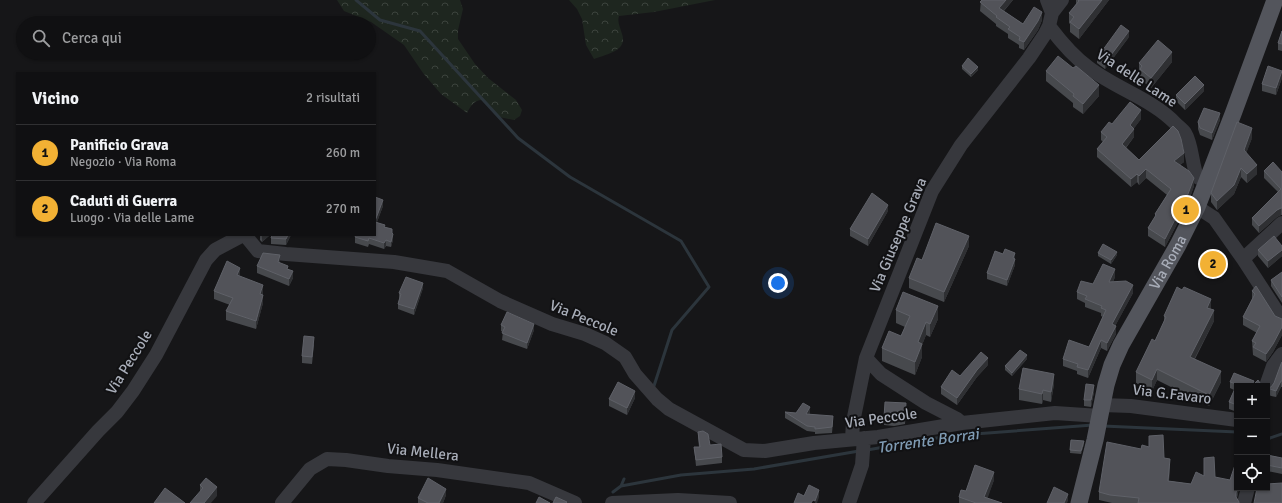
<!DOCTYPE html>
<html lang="it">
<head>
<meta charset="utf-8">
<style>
	:root { --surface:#101012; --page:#19191b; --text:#f1f3f6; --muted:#9c9d9f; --line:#303032; --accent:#f2b134 }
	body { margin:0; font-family:Signika,sans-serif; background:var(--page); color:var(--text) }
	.controls { position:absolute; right:12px; bottom:12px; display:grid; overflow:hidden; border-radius:0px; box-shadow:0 1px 3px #0004 }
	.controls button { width:36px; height:36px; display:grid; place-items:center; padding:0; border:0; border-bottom:1px solid var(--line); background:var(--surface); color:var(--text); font:20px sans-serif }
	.you { position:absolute; left:778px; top:283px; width:14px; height:14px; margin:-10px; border:3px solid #fff; border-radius:50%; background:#1a73e8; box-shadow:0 0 0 6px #1a73e833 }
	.badge { display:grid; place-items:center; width:26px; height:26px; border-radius:50%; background:var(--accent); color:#111; font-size:13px; font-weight:700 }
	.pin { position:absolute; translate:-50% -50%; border:2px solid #fff; box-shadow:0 1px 4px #0006 }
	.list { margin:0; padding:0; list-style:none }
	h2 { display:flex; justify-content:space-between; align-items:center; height:52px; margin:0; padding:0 16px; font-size:17px }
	h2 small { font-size:13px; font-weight:400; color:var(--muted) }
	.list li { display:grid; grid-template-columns:26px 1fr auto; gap:12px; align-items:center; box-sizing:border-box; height:56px; padding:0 16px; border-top:1px solid var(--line) }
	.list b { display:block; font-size:15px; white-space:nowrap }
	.list p { margin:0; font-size:13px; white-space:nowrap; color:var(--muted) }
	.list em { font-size:13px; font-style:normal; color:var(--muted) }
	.icon { flex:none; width:22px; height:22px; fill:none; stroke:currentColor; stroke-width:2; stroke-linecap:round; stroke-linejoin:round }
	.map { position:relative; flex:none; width:1282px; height:503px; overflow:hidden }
	.search { position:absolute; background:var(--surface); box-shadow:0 1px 3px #0004; left:16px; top:16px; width:360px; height:44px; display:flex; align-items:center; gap:10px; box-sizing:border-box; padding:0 14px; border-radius:22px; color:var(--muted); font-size:15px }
	.panel { position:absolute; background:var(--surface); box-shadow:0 1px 3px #0004; left:16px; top:72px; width:360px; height:164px; border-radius:0px }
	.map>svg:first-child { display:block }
	.forest { fill:url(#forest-crowns) }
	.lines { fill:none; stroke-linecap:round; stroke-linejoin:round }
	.stream { stroke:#2c353c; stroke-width:3 }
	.minor { stroke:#37383d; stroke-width:14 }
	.major { stroke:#53555c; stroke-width:17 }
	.wall { fill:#47494d }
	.shaded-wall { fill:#2f3033 }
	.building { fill:#525359; stroke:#5f6168 }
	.labels { text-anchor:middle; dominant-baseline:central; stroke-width:4; stroke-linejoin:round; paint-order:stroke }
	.street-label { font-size:15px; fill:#a8adb8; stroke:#111113 }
	.water-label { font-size:16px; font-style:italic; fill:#7f9bb3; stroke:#111113 }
</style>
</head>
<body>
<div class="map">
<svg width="1282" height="503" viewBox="0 0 1282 503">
	<defs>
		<pattern id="forest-crowns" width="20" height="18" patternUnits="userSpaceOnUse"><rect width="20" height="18" fill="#1e261f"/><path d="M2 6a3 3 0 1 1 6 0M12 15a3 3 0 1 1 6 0" fill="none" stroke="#3c433d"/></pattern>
	</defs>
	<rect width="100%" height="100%" fill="#161618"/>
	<path class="forest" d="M 337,0 L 460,0 L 463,9 L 458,30 L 458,39 L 475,64 L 488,78 L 516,100 L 522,110 L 520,116 L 514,120 L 499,117 L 482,100 C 474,100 470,107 467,113 L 441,94 L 423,73 L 404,45 L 371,22 L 344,11 Z
		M 569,0 L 715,0 L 654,12 L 619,16 C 617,22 620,27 622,34 C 628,51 606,54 594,59 L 586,45 L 582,19 L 577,9 Z"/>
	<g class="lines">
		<path class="stream" d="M 356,0 L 380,20 L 420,31 L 518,138 L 570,177 L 681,241 L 709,287 L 672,330 L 653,389
			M 1103,426 L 1237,432
			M 1267,439 L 1282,434
			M 867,450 L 948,436 L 1093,425
			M 621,486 L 681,475 L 754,469 L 859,451
			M 613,492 L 621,486 L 624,479"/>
		<path class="minor" d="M 1047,0 L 1052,13
			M 1049,26 C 1061,42 1074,57 1089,68 C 1117,89 1152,99 1176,124 C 1179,127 1183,130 1185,133 C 1192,144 1192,164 1197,177 L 1207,182
			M 1197,207 L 1214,218 L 1243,259 L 1282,319
			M 245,235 L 258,251 L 286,254 L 394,262 L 447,271 L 500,301 L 552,324 L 585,334 L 605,343 L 625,357 L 635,374 L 657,399 L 669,409 L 744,450 L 765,451 L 814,443 L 878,437 L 962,423 L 1055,413 L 1100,416
			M 1243,259 L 1282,223
			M 866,358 L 881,374 L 926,403 L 957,419 L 962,423
			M 1266,386 L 1273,366 L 1282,354
			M 1102,405 L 1131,406 L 1237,420
			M 852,439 L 853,422 L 866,358 L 932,191 L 961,145 L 1029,58 L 1045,34 L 1049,26 L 1052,13 L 1062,0
			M 34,503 L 98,431 L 117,412 L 133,391 L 156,355 L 206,260 L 215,250 L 243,235
			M 282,503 L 310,469 L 327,459 L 346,460 L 388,466 L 437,470 L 529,483 L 575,503
			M 612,503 L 678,500 L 730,503
			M 849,503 L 862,465 L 864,438
			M 1244,503 L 1248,488"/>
		<path class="major" id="s1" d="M 1079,503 L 1095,440 L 1106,385 L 1112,365 L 1121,345 L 1178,245 L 1197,207 L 1233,114 L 1275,0"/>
	</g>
	<path class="wall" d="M 981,0 L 1013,0 L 1004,11 L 1023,24 L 1042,20 L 1038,30 L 1024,50 L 1019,48 L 1019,45 L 1008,38 L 1008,34 L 996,26 L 996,24 L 980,11 Z
		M 1076,0 L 1109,0 L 1079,39 L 1070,32 L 1070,24 L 1069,23 L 1069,13 L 1076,4 Z
		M 1282,31 L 1282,51 L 1278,50 L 1278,43 Z
		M 1129,37 L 1105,69 L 1097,63 L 1097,58 Z
		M 1172,62 L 1151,88 L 1140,79 L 1140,74 L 1139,73 L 1139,63 Z
		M 962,66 L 978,70 L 971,77 L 962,69 Z
		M 1046,71 L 1099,96 L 1083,114 L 1073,107 L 1073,103 L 1046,81 Z
		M 1282,78 L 1276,95 L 1262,91 L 1262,84 Z
		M 1204,91 L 1185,110 L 1176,101 L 1176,95 Z
		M 1141,119 L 1134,128 L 1134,137 L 1126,148 L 1139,160 L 1184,162 L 1180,165 L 1194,186 L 1188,203 L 1165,247 L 1148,236 L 1148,228 L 1155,217 L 1155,214 L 1167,195 L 1146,178 L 1139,185 L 1137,182 L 1131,187 L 1097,157 L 1097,149 L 1103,142 L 1101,140 L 1101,132 L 1112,124 Z
		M 1220,120 L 1212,140 L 1200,135 L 1198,129 L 1198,122 Z
		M 1252,138 L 1246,153 L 1257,174 L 1247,183 L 1241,177 L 1234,194 L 1217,210 L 1211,202 L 1211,193 Z
		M 1264,171 L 1282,172 L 1282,215 L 1281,215 L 1277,217 L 1259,233 L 1252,225 L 1252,218 L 1278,192 L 1264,178 Z
		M 375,197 L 383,206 L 377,222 L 385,227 L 392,233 L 393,240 L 391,247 L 386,246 L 384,249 L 369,244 L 368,247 L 355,243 L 355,237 Z
		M 888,211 L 868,246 L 850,236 L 850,229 Z
		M 260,235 L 270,235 L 262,242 L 260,240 Z
		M 272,235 L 291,235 L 286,245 L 271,244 L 271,238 Z
		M 969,246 L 944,302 L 909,288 L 909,278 L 922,260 Z
		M 1282,246 L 1282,256 L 1268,268 L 1258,256 L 1258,250 Z
		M 1015,253 L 1015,265 L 1007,286 L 987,279 L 987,273 L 1003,254 Z
		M 1098,253 L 1117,255 L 1111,264 L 1098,256 Z
		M 280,262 L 280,263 L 288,270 L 293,278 L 289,286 L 257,273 L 257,266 Z
		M 1282,272 L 1282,303 L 1271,286 L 1271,280 Z
		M 240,276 L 263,293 L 262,295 L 263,303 L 256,329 L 226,320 L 226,311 L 230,305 L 214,299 L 214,291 Z
		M 1115,277 L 1113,282 L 1133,293 L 1115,326 L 1116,334 L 1107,351 L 1101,348 L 1088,378 L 1077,374 L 1077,371 L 1063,366 L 1063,359 L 1089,347 L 1103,317 L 1101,316 L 1101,313 L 1085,307 L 1085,303 L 1077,299 L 1077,292 L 1093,284 Z
		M 423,288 L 414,315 L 398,309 L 398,304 L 399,299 L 399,293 Z
		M 1252,291 L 1275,316 L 1282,319 L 1282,335 L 1273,352 L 1266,362 L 1253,355 L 1252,341 L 1257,333 L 1243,325 L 1243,317 L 1252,299 Z
		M 1211,309 L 1214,321 L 1195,359 L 1221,382 L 1209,406 L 1157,380 L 1152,391 L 1136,383 L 1136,372 L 1155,341 L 1164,323 L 1164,316 Z
		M 896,310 L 938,319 L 930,337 L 926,335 L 922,345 L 922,357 L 915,375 L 882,361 L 882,348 L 901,336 L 905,327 L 896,323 Z
		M 501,325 L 534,330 L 527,349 L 502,340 L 503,332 L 501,331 Z
		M 314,344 L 312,364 L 302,363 L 302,356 Z
		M 1027,359 L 1012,376 L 1005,370 L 1005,366 Z
		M 1282,362 L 1282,387 L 1281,387 L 1276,397 L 1267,395 L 1267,388 L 1271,387 L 1274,383 Z
		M 988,365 L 977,377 L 957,405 L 941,394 L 941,387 L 960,376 Z
		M 1230,382 L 1254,386 L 1237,386 L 1237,412 L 1229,409 L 1229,402 L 1234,390 L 1230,388 Z
		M 1054,384 L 1051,402 L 1043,400 L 1042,404 L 1019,400 L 1019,389 Z
		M 1094,392 L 1091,407 L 1084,406 L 1084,400 Z
		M 635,398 L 627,415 L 609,406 L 609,399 Z
		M 906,410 L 905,424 L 894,426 L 884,425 L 884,418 Z
		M 785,412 L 796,413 L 810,413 L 809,414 L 833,422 L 832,433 L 815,434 L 815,432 L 807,431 L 785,418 Z
		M 698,432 L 710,445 L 722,457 L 722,463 L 696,466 L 694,447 L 699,447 L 698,438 Z
		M 1071,440 L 1084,444 L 1081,454 L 1070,453 Z
		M 1267,455 L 1282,458 L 1282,474 L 1267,471 Z
		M 1164,458 L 1170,467 L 1169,481 L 1191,484 L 1204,476 L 1215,477 L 1237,488 L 1239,488 L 1237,498 L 1239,503 L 1112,503 L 1099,500 L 1099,492 Z
		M 994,480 L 987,498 L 1002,503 L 959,503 L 959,497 L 966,491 Z
		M 200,485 L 217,496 L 200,491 Z
		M 446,495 L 443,503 L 418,503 L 418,498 Z"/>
	<path class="shaded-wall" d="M 1006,0 L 1013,0 L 999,16 L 999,8 Z
		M 1102,0 L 1109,0 L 1079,39 L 1079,29 Z
		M 1042,12 L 1042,20 L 1038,30 L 1024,50 L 1024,42 Z
		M 1129,31 L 1129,37 L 1105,69 L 1105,63 Z
		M 1172,52 L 1172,62 L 1151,88 L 1151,78 Z
		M 978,67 L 978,70 L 971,77 L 971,74 Z
		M 1282,71 L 1282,78 L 1276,95 L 1276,88 Z
		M 1099,85 L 1099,96 L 1083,114 L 1083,104 Z
		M 1204,85 L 1204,91 L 1185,110 L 1185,104 Z
		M 1141,110 L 1141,119 L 1130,134 L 1130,125 Z
		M 1220,113 L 1220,120 L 1212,140 L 1212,133 Z
		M 1252,128 L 1252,138 L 1244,159 L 1244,150 Z
		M 1134,129 L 1134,137 L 1122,152 L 1122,144 Z
		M 1184,153 L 1184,162 L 1174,169 L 1174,161 Z
		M 1257,165 L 1257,174 L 1247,183 L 1247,174 Z
		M 1241,168 L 1241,177 L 1234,194 L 1217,210 L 1217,201 Z
		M 1146,169 L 1146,178 L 1139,185 L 1139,176 Z
		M 1137,174 L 1137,182 L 1131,187 L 1131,179 Z
		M 1194,178 L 1194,186 L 1188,203 L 1165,247 L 1165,239 Z
		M 383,200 L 383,206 L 375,227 L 375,221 Z
		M 888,205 L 888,211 L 868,246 L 868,239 Z
		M 1281,208 L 1281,215 L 1277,217 L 1259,233 L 1259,226 L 1277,210 Z
		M 393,234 L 393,240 L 391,247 L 391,242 Z
		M 263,235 L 270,235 L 262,242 L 262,236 Z
		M 288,235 L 291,235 L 286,245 L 286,239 Z
		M 969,236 L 969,246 L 944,302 L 944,292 Z
		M 386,240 L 386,246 L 384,249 L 384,243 Z
		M 1282,250 L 1282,256 L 1268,268 L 1268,261 Z
		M 1117,252 L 1117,255 L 1111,264 L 1111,260 Z
		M 1015,253 L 1015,265 L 1007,286 L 1007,280 L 1013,258 Z
		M 280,255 L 280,262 L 278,269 L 278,262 Z
		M 240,268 L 240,276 L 237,275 Z
		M 1115,269 L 1115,277 L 1109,289 L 1109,282 Z
		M 293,271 L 293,278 L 289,286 L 289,279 Z
		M 423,283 L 423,288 L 414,315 L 414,309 Z
		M 263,285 L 263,293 L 260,302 L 260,294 Z
		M 1133,285 L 1133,293 L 1112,332 L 1112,324 Z
		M 263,295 L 263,303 L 256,329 L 256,321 Z
		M 1211,299 L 1211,310 L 1207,308 Z
		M 938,306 L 938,319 L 930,337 L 930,324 Z
		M 1214,310 L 1214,321 L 1190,367 L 1190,357 Z
		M 926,322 L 926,335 L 922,345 L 922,357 L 915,375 L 915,362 L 918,342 Z
		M 534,324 L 534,330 L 527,349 L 527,343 Z
		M 1116,326 L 1116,334 L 1107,351 L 1107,343 Z
		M 1282,327 L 1282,335 L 1273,352 L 1266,362 L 1266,354 Z
		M 1101,340 L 1101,348 L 1088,378 L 1088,370 Z
		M 1027,355 L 1027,359 L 1012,376 L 1012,373 Z
		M 988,358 L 988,365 L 977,377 L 957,405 L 957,398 L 977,370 Z
		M 1157,369 L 1157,380 L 1152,391 L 1152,380 Z
		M 1221,371 L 1221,382 L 1209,406 L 1209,395 Z
		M 1054,374 L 1054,384 L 1051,402 L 1051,392 Z
		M 1281,381 L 1281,387 L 1276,397 L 1276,391 Z
		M 1094,385 L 1094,392 L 1091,407 L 1091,400 Z
		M 1043,390 L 1043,400 L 1042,404 L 1042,394 Z
		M 635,391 L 635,398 L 627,415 L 627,408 Z
		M 810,407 L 810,413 L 806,419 L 806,414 Z
		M 1084,441 L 1084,444 L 1081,454 L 1081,451 Z
		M 1170,459 L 1170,467 L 1168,489 L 1168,481 Z
		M 994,472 L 994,480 L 986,503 L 984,497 Z
		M 217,487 L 217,496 L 211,503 L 204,503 Z
		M 1237,488 L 1239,488 L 1236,501 L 1236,493 Z
		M 446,489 L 446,495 L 443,503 L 439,503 Z
		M 819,490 L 819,497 L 817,503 L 815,503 L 815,501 Z
		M 1068,494 L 1068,501 L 1067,503 L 1064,503 Z"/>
	<path class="building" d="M 982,0 L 1006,0 L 999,8 L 1023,24 L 1034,7 L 1042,12 L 1038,21 L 1024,42 L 1019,40 L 1020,37 L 1008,29 L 1010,27 L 996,17 L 997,16 L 980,2 Z
		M 1078,0 L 1102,0 L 1079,29 L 1070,22 L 1074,17 L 1069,13 L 1079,1 Z
		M 1121,25 L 1129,31 L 1105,63 L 1097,58 Z
		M 1282,31 L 1282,44 L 1278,43 Z
		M 1158,40 L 1172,52 L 1151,78 L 1140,69 L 1142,66 L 1139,63 Z
		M 1058,56 L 1073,68 L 1076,66 L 1099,85 L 1083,104 L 1073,96 L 1074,94 L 1046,71 Z
		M 968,58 L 978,67 L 971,74 L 962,66 Z
		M 1268,66 L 1282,71 L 1276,88 L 1262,84 Z
		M 1195,76 L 1204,85 L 1185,104 L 1176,95 Z
		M 1130,102 L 1141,110 L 1130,125 L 1134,129 L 1122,144 L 1139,160 L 1173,126 L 1178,131 L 1181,139 L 1184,153 L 1174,161 L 1189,171 L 1194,178 L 1188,194 L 1165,239 L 1148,228 L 1156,215 L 1155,214 L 1171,189 L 1146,169 L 1139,176 L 1137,174 L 1131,179 L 1097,149 L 1107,137 L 1101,132 L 1109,122 L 1112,124 Z
		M 1204,108 L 1220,113 L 1212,133 L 1200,128 L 1198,122 Z
		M 1237,122 L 1252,128 L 1244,150 L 1257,165 L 1247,174 L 1241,168 L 1234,185 L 1217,201 L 1211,193 Z
		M 1273,162 L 1282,172 L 1282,208 L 1281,208 L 1277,210 L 1259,226 L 1252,218 L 1281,189 L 1264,171 Z
		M 872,193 L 888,205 L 868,239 L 850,229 Z
		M 375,197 L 383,200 L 375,221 Z
		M 375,222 L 385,225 L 384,227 L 392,229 L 392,233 L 393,234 L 391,242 L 386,240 L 384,243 L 369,238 L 368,241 L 355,237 L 356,235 L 375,235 Z
		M 936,223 L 969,236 L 944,292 L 909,278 L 917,258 L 922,260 Z
		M 272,235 L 288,235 L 286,239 L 271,238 Z
		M 1274,236 L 1282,246 L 1282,250 L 1268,261 L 1258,250 Z
		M 1103,244 L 1117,252 L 1111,260 L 1098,253 Z
		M 1005,249 L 1015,253 L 1013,258 L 1015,259 L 1007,280 L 987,273 L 995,251 L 1003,254 Z
		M 263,253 L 280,255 L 278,262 L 288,266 L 287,269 L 293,271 L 289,279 L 257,266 Z
		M 227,261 L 240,268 L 237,275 L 263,285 L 260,294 L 263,295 L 256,321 L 226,311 L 233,298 L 214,291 Z
		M 1103,264 L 1115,269 L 1109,282 L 1126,281 L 1133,285 L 1112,324 L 1116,326 L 1107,343 L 1101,340 L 1088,370 L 1077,367 L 1078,364 L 1063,359 L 1069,340 L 1089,347 L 1106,310 L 1101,308 L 1102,306 L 1085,299 L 1087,296 L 1077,292 L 1081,281 L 1093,284 Z
		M 1282,272 L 1282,297 L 1271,280 Z
		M 406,277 L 423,283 L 414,309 L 398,304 L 401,294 L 399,293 Z
		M 1256,286 L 1275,316 L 1282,319 L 1282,327 L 1273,344 L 1266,354 L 1253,347 L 1256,343 L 1252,341 L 1260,326 L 1243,317 L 1255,294 L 1252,291 Z
		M 1177,287 L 1182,290 L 1184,287 L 1211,299 L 1207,308 L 1214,310 L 1190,357 L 1221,371 L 1209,395 L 1157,369 L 1152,380 L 1136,372 L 1152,339 L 1155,341 L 1166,317 L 1164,316 Z
		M 903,292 L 938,306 L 930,324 L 926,322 L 918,342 L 922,344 L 915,362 L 882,348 L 889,331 L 901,336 L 910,316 L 896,310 Z
		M 507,312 L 534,324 L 527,343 L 502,333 L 505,327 L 501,325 Z
		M 304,336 L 314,337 L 312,357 L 302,356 Z
		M 1020,350 L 1027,355 L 1012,373 L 1005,366 Z
		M 981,352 L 988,358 L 977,370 L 957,398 L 941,387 L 952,370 L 960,376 Z
		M 1282,362 L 1282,381 L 1281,381 L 1276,391 L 1267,388 L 1271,387 L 1274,383 L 1281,364 Z
		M 1023,368 L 1054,374 L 1051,392 L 1043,390 L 1042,394 L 1019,389 Z
		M 1234,373 L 1254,381 L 1252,385 L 1252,386 L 1237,386 L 1237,405 L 1229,402 L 1237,384 L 1230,382 Z
		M 1258,380 L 1262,386 L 1254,384 Z
		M 618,382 L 635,391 L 627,408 L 609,399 Z
		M 1086,384 L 1094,385 L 1091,400 L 1084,400 Z
		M 885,402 L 906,403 L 905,417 L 894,419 L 884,418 Z
		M 803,403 L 810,407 L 806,414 L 833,416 L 832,427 L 815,429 L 815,427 L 807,426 L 785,412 L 796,413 Z
		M 703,431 L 708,434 L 710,445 L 721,444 L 722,457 L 696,460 L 694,447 L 700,447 L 698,432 Z
		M 1163,435 L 1164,458 L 1170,459 L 1168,481 L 1191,484 L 1196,472 L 1204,476 L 1204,458 L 1214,457 L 1215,477 L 1230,480 L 1237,459 L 1237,488 L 1236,493 L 1236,497 L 1239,502 L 1239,503 L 1138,503 L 1139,498 L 1110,495 L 1099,492 L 1107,442 L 1141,449 L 1142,445 L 1149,447 L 1149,436 Z
		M 1071,440 L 1084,441 L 1081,451 L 1070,450 Z
		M 1267,455 L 1282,458 L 1282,468 L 1267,465 Z
		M 975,465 L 994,472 L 984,497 L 1002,503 L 976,503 L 959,497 L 961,490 L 966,491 Z
		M 206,478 L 217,487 L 204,503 L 190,503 L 203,488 L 200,485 Z
		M 428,478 L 446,489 L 439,503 L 428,503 L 418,498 Z
		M 1282,483 L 1282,503 L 1254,503 L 1257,488 L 1267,488 L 1267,484 Z
		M 809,485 L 819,490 L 815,501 L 813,500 L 811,503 L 794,503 L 798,493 L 804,496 Z
		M 1054,487 L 1068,494 L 1064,503 L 1047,503 Z
		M 165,488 L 185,503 L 154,503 Z
		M 539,497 L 550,503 L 536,503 Z
		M 556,497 L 567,502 L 566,503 L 553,503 Z"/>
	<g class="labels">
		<g class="street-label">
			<text transform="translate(1137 78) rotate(33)">Via delle Lame</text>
			<text transform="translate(898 235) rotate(-67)">Via Giuseppe Grava</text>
			<text stroke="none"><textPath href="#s1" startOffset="259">Via Roma</textPath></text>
			<text transform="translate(584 318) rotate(22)">Via Peccole</text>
			<text transform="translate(129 362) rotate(-58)">Via Peccole</text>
			<text transform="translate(1172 394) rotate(7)">Via G.Favaro</text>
			<text transform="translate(881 418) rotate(-8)">Via Peccole</text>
			<text transform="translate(423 452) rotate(6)">Via Mellera</text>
		</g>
		<g class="water-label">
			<text transform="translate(928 441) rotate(-8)">Torrente Borrai</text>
		</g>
	</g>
</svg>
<div class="controls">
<button>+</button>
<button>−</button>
<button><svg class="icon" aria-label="locate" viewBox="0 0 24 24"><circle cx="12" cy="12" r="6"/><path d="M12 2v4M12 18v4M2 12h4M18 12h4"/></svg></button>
</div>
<div class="you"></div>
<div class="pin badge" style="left:1186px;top:210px">1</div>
<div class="pin badge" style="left:1213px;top:264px">2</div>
<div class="search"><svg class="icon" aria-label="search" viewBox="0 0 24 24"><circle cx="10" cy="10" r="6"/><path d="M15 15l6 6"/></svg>Cerca qui</div>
<section class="panel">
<h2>Vicino<small>2 risultati</small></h2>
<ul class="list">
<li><span class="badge">1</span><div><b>Panificio Grava</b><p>Negozio · Via Roma</p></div><em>260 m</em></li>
<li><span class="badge">2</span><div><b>Caduti di Guerra</b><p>Luogo · Via delle Lame</p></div><em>270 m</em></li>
</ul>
</section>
</div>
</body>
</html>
